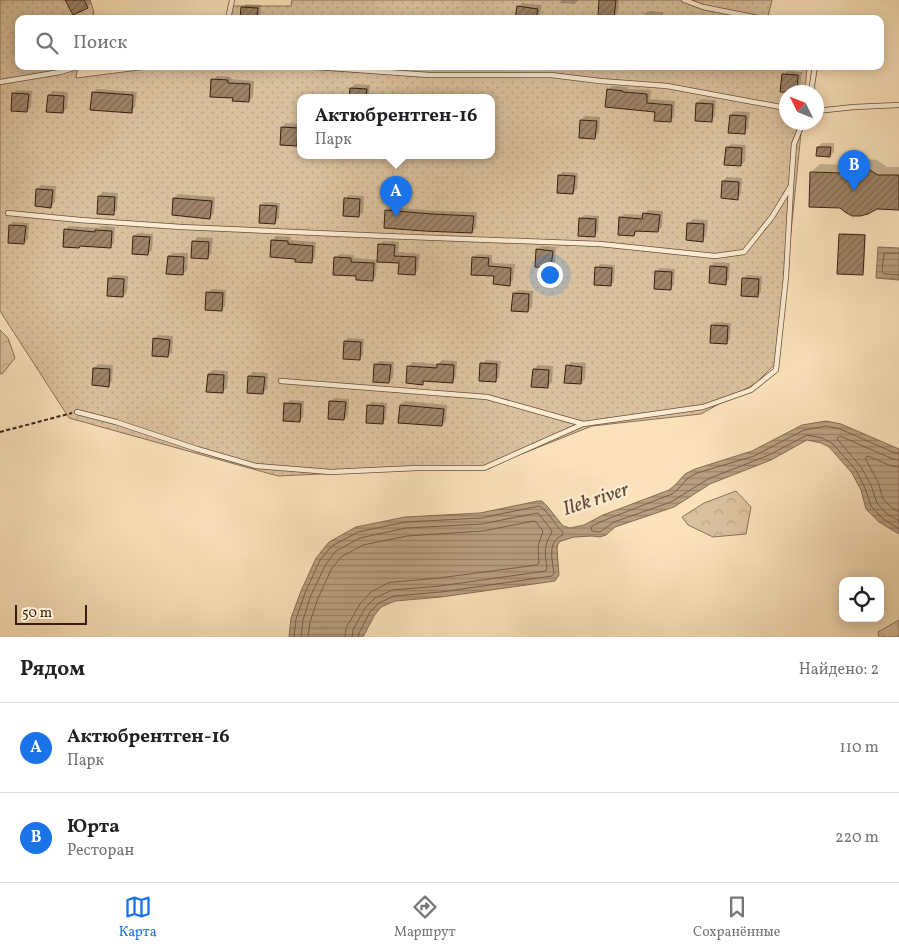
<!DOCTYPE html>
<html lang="ru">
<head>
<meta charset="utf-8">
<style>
	:root { --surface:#fff; --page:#f6f6f6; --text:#202124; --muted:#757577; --line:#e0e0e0; --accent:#1a73e8 }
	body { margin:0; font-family:Vollkorn,serif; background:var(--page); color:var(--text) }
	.controls { position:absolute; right:15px; bottom:15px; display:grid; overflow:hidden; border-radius:10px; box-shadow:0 2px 12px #0003 }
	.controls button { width:45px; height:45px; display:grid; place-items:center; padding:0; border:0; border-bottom:1px solid var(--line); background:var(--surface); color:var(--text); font:25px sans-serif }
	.compass { position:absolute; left:779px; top:85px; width:45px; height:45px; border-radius:50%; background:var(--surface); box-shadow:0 2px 12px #0003; rotate:313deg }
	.scale { position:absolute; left:15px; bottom:12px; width:72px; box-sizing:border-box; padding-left:5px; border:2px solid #391e0f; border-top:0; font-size:14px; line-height:18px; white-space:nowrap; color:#391e0f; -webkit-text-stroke:4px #fcecd2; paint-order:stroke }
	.you { position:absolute; left:549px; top:274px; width:18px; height:18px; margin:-12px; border:4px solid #fff; border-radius:50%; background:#1a73e8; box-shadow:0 0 0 8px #1a73e833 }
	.badge { display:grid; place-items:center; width:32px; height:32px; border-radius:50%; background:var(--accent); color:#fff; font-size:16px; font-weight:700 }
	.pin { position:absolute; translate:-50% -41px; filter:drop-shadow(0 1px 2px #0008) }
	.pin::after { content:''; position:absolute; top:26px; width:18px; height:15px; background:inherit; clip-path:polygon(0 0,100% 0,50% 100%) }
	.popup { position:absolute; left:297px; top:94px; width:198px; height:65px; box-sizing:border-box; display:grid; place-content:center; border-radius:10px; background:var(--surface); filter:drop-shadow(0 1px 4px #0005); font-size:16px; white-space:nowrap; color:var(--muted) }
	.popup b { font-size:19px; color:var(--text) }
	.popup::after { content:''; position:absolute; left:50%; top:100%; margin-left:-10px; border:10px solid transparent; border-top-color:var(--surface) }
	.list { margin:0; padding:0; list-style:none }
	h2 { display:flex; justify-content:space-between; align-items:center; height:65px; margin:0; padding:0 20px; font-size:21px }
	h2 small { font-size:16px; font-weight:400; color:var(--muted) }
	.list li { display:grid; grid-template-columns:32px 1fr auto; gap:15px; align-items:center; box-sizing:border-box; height:90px; padding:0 20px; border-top:1px solid var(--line) }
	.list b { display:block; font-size:19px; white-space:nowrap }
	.list p { margin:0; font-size:16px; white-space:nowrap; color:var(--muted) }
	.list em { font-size:16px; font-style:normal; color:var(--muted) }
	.icon { flex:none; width:28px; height:28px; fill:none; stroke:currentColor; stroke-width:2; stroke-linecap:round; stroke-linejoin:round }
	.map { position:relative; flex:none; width:899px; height:637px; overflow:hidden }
	.search { position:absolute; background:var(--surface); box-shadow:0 2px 12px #0003; left:15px; right:15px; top:15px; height:55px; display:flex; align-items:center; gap:12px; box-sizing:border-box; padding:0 18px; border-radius:10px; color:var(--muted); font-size:19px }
	.sheet { height:245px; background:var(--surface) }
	nav { display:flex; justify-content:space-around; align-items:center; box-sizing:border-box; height:70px; border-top:1px solid var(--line); background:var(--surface); font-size:14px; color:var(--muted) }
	nav a { display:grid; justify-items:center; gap:2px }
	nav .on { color:var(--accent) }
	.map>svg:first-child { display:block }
	.forest { fill:url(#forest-crowns); stroke:#8a7056 }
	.garden { fill:url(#garden-dots); stroke:#8a7056; fill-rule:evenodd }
	.water { fill:url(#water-rules); stroke:#866b53 }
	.shadow { fill:#0003 }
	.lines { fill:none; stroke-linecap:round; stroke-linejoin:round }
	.shore { stroke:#795e48; stroke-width:1 }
	.building { fill:url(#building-hatch); stroke:#391e0f }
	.lane-casing { stroke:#6a4f3a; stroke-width:6 }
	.path { stroke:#391e0f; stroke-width:2; stroke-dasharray:4 2.5; stroke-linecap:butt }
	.lane { stroke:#fcecd2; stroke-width:4.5 }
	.labels { text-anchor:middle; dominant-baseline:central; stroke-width:5; stroke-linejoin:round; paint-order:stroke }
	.water-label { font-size:20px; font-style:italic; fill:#664b37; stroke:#fcecd2 }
</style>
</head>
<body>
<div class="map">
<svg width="899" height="637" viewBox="0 0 899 637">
	<defs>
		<pattern id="forest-crowns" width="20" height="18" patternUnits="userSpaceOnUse" patternTransform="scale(1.25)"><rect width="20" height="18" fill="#dac19d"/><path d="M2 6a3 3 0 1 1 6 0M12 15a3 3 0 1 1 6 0" fill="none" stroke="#bca586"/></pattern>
		<pattern id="garden-dots" width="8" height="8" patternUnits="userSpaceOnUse" patternTransform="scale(1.25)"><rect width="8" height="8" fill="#dac19d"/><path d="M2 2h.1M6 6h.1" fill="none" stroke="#bca586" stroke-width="1.8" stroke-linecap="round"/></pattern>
		<pattern id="water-rules" width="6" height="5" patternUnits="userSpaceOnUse" patternTransform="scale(1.25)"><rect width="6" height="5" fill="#b99f80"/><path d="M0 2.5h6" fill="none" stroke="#978167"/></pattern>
		<pattern id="building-hatch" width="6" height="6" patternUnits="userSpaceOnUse" patternTransform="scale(1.25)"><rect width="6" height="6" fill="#9e8468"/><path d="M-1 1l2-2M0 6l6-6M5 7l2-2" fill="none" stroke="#826b54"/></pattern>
	</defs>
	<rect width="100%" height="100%" fill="#fbe2ba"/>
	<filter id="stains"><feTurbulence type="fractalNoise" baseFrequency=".004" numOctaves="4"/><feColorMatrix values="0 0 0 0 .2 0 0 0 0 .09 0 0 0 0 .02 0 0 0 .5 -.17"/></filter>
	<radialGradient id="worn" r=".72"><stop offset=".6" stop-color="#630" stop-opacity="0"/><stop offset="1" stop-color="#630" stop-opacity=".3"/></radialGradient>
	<path class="forest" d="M 0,330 L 8,338 L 15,358 L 3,373 L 0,374 Z
		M 736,491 L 751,507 L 746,534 L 713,537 L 688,525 L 682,517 L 704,503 Z
		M 899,620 L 899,637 L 879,637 L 878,632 Z"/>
	<path class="garden" d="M 0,0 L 90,0 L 94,12 L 92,19 L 19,19 L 19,66 L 78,66 L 76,78 L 171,66 L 807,66 L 805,92 L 786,92 L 786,122 L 802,123 L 778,361 L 756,383 L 701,414 L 592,426 L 491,466 L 278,476 L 69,418 L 0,311 ZM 301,98 L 491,98 L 491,156 L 301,156 Z
		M 292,0 L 772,0 L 768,16 L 773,19 L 229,19 L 231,6 L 291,6 Z"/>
	<path class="water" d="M 878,247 L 899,248 L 899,280 L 876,278 Z
		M 826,421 L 841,424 L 899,449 L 899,534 L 879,522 L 866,509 L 861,490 L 852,473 L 829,447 L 821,443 L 807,440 L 771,460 L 710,484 L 674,507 L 615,527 L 606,535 L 600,537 L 592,536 L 574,537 L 561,541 L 558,544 L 557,549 L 559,575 L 555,581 L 441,597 L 395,601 L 381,607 L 374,616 L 363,637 L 289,637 L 291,618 L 301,591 L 316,558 L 329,542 L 356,527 L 405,517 L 480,513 L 538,501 L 542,501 L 547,506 L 563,526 L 570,528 L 584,525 L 603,515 L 669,490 L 675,485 L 685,474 L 695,469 L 752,451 L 802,425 Z"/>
	<path class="shadow" d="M 66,0 L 89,0 L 91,3 L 87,7 Z
		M 561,0 L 579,0 L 575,4 L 560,3 Z
		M 600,0 L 619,0 L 618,12 L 614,16 Z
		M 522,3 L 542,5 L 539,19 L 516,19 L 518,7 Z
		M 246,4 L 261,5 L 260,19 L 241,19 L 242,8 Z
		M 648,11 L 663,12 L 663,19 L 644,19 L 644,15 Z
		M 575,17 L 590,18 L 590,19 L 573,19 Z
		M 693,17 L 707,18 L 707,19 L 691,19 Z
		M 787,71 L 802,72 L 800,88 L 796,92 L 783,75 Z
		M 217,76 L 231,77 L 231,79 L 254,81 L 253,97 L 249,101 L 234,97 L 213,80 Z
		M 355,84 L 370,85 L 369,98 L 351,98 L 351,88 Z
		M 612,86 L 627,87 L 627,89 L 651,90 L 650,99 L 675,101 L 674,117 L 670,121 L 656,111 L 608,90 Z
		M 97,89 L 137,92 L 135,107 L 131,111 L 93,93 Z
		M 17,90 L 32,91 L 31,107 L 27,111 L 13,94 Z
		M 53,91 L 68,92 L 67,108 L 63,112 L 49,95 Z
		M 423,94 L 458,95 L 458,98 L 419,98 Z
		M 701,99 L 716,100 L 715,116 L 711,120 L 697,103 Z
		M 735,111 L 750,112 L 748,128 L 744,132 L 731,115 Z
		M 585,116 L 600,117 L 599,133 L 595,137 L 581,120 Z
		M 286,123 L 301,124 L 300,140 L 296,144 L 282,127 Z
		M 822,143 L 834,143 L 834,152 L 830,156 L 818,147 Z
		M 731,144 L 746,145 L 745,161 L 741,165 L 727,148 Z
		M 439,156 L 474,156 L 472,157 Z
		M 861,159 L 869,159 L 877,160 L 887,167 L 899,167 L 899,209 L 811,172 L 820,164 L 852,165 Z
		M 563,172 L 578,173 L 577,189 L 573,193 L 559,176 Z
		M 727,177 L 742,178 L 741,194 L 737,198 L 723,181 Z
		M 41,185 L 56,186 L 55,202 L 51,206 L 37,189 Z
		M 103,192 L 118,193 L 117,210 L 113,213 L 99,196 Z
		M 178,194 L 215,197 L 214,213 L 210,217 L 174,198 Z
		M 349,195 L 364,196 L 363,212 L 359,216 L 345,199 Z
		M 265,202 L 280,203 L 279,218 L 275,222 L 261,206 Z
		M 390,207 L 437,211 L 477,212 L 476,228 L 472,232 L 386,211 Z
		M 648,210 L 663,211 L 662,227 L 658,231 L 638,231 L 634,235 L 620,218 L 624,214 L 644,215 Z
		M 584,215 L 599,216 L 598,232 L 594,236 L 580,219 Z
		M 693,219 L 708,220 L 706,236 L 702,240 L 689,223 Z
		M 14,222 L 29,223 L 28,239 L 24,243 L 10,226 Z
		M 69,226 L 99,228 L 101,226 L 115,227 L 114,243 L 110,247 L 65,230 Z
		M 138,233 L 153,234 L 152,250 L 148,254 L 134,236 Z
		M 842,233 L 866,234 L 864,272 L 863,273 L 840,235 Z
		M 276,236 L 291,237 L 291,240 L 316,242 L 315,258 L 311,262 L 296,258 L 272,240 Z
		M 198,237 L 213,238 L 211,254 L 207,258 L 194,241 Z
		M 384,241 L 399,242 L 398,252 L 420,254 L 418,270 L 415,274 L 400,262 L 377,261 L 376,276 L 372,280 L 358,275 L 335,258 L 339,254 L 354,255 L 354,258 L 379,260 L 380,245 Z
		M 541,246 L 556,247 L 555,263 L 551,267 L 537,250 Z
		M 173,253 L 188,253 L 187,270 L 183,274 L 169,256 Z
		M 477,254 L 492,255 L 492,263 L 515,264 L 513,280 L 509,284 L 473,258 Z
		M 715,262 L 730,263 L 729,279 L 725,283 L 711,266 Z
		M 600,264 L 615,265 L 614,281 L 610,285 L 597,268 Z
		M 660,268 L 675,269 L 674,285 L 670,289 L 656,272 Z
		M 113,275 L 128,276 L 127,292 L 123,296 L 109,279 Z
		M 747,275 L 762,276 L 761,292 L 757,296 L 743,279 Z
		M 212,289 L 226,290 L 225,306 L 221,310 L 208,293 Z
		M 518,290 L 533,291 L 532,307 L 528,311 L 514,294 Z
		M 716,322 L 731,323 L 730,339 L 726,343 L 712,326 Z
		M 158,335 L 173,336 L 172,352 L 168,356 L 154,339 Z
		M 349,338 L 364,339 L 363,355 L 359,359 L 345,341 Z
		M 442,360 L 457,361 L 456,377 L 452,381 L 426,380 L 422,383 L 409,366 L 413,362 L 438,364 Z
		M 486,360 L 501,361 L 499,377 L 495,381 L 482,364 Z
		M 379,361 L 394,362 L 393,378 L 389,382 L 375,365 Z
		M 571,362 L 586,363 L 585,379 L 581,383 L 567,366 Z
		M 98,364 L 113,365 L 112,381 L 108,385 L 94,368 Z
		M 538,365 L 553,366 L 552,382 L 548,386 L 534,369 Z
		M 213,370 L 228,371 L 227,388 L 223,391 L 209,374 Z
		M 253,372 L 268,373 L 267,389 L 263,393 L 249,376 Z
		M 334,398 L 349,399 L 348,415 L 344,419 L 330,402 Z
		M 290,400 L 304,401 L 303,417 L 299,421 L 286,404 Z
		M 405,401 L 447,405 L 446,421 L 442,425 L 401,405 Z
		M 372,402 L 387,403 L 386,419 L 382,423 L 368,406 Z"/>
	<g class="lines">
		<path class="shore" d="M 899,253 L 884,253 L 882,271 L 884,274 L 899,275
			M 899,453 L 895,453 L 840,429 L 826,426 L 804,430 L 754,456 L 697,473 L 688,478 L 678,489 L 672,494 L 605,520 L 592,526 L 591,528 L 592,531 L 600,532 L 614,522 L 671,502 L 708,479 L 769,455 L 807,435 L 822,438 L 832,443 L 856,470 L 865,488 L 871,506 L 882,518 L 899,529
			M 899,460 L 893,459 L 840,436 L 837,438 L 838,440 L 861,467 L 871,485 L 877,503 L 886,513 L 899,521
			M 899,467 L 891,466 L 868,456 L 865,458 L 878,482 L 883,499 L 891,507 L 899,512
			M 294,637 L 296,619 L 305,593 L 320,560 L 332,546 L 358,532 L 405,522 L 481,518 L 539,506 C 549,511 554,525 563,532 L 563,535 C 547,541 552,559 554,573 L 552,576 L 441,592 L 394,596 L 379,603 L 370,612 L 359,633 L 358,637
			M 301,637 L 303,620 L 311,595 L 326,564 L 336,551 L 360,538 L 406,528 L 482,524 L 537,513 L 539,514 L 552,531 C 551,535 548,538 547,542 C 544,551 546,560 547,568 L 546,571 L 440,586 L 392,590 L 375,598 L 365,608 L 353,630 L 352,637
			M 308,637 L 310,622 L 318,598 L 332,568 L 341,557 L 363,545 L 407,536 L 483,531 L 534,521 L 536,522 L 543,531 L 538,546 L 539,562 L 537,565 L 439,578 L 394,582 L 388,583 L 371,592 L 360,604 L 346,628 L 345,637"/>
	</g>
	<path class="building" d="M 65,0 L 84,0 L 88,8 L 73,15 Z
		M 599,0 L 616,0 L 614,17 L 598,16 Z
		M 517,6 L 538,9 L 536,19 L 515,19 Z
		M 241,7 L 258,8 L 257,19 L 240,19 Z
		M 782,74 L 798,75 L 797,92 L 780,92 Z
		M 211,79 L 228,80 L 228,83 L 250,84 L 249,102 L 232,101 L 233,98 L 210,97 Z
		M 350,88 L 367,89 L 366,98 L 349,98 Z
		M 607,89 L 623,91 L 623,92 L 647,94 L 647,103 L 672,105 L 671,122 L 654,121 L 655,112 L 605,107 Z
		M 92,92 L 133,95 L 132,113 L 90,110 Z
		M 12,93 L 29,94 L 27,112 L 11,111 Z
		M 48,95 L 64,96 L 63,113 L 46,112 Z
		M 696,103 L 713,104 L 712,122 L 695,121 Z
		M 730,115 L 746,116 L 745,134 L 728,133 Z
		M 580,120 L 597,121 L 595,139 L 579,138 Z
		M 281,127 L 298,128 L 297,146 L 280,145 Z
		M 726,147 L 742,148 L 741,166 L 724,165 Z
		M 817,147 L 831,147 L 830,157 L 816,156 Z
		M 852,167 L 860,167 L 868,169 L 878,175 L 899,175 L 899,210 L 877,209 L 868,214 L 860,216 L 852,216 L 845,212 L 840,208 L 809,207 L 810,172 L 843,173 Z
		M 558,175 L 575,176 L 573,194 L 557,193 Z
		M 722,181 L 739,182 L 738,200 L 721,198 Z
		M 36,189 L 53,190 L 51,208 L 35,206 Z
		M 98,196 L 115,197 L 114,215 L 97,214 Z
		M 173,198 L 212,201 L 210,219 L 172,215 Z
		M 344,198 L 360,199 L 359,217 L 343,216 Z
		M 260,205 L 277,206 L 275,224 L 259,223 Z
		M 385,210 L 432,214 L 474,216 L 472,233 L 424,231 L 384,228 Z
		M 643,213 L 660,215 L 658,232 L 635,231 L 634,236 L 618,235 L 619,217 L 642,219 Z
		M 579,218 L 596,219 L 595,237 L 578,236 Z
		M 687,223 L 704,224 L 703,242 L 686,240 Z
		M 9,225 L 26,226 L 24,244 L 8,243 Z
		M 64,229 L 95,232 L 95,230 L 112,231 L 111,248 L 80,246 L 79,248 L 63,247 Z
		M 839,234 L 865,235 L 863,275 L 837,274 Z
		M 133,236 L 150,237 L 148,255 L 132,254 Z
		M 271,240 L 288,241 L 288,244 L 313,246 L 312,263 L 295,262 L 295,259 L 270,257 Z
		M 192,241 L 209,242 L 208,259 L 191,258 Z
		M 378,244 L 395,245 L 394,256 L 416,257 L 415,275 L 398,274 L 399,263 L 377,262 Z
		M 536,249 L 553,251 L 551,268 L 535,267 Z
		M 168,256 L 184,257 L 183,275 L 166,274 Z
		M 334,257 L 351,258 L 351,262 L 374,263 L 373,281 L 356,280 L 356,276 L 333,275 Z
		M 472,257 L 489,258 L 488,266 L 511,268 L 510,286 L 493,284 L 494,276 L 471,275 Z
		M 710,266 L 727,267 L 726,285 L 709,283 Z
		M 595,267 L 612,268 L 611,286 L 594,285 Z
		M 655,271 L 672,272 L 671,290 L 654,289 Z
		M 108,278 L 124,279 L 123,297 L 107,296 Z
		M 742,278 L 759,279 L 758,297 L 741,296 Z
		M 206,292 L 223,293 L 222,311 L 205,310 Z
		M 513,293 L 529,294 L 528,312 L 511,311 Z
		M 711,325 L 728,326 L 727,344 L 710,343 Z
		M 153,338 L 170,340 L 168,357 L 152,356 Z
		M 344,341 L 361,342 L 360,360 L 343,359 Z
		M 480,363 L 497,364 L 496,382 L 479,381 Z
		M 374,364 L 391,365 L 389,383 L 373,382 Z
		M 437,364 L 454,365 L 453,383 L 423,381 L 423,385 L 406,383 L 407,366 L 437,368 Z
		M 566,365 L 582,367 L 581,384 L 564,383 Z
		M 93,368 L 110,369 L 109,387 L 92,385 Z
		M 533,369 L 549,370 L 548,388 L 531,387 Z
		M 208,374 L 224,375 L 223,393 L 206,392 Z
		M 248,376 L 265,377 L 263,394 L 247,393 Z
		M 329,401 L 346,402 L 344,420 L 328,419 Z
		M 284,403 L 301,404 L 300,422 L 283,421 Z
		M 367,405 L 384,406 L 383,424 L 366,423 Z
		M 400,405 L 444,409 L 442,426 L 398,423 Z"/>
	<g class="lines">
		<defs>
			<path id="lane" d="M 684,0 L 703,7 L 763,19
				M 228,19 L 232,0
				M 302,66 L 429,75 L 551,75 L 600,81 L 667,86 L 786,108
				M 0,82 L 60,72 L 80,66
				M 811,92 L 815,66
				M 816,111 L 854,107 L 899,105
				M 8,213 L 80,220 L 181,227 L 385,236 L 600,244 L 715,256 L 744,252 L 772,217 L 791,186 L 794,144 L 803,122
				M 281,381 L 487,397 L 583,424 L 703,407 L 751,390 L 776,370 L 786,277 L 791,187
				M 77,412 L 116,422 L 197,449 L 256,466 L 331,472 L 417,468 L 484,468 L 583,424"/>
		</defs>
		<use href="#lane" class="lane-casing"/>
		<path class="path" d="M 0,432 L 72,413"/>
		<use href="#lane" class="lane"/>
	</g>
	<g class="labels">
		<g class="water-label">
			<text transform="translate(596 500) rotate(-18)">Ilek river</text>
		</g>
	</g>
	<rect width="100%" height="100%" filter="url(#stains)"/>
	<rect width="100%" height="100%" fill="url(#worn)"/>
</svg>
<div class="controls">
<button><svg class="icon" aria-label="locate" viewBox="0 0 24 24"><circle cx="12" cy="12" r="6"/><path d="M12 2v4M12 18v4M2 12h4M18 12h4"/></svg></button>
</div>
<svg class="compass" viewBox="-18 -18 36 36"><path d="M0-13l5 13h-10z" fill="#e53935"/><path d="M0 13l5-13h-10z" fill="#757577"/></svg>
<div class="scale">50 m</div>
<div class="you"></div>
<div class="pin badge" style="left:396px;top:217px">A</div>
<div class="popup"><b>Актюбрентген-16</b>Парк</div>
<div class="pin badge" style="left:854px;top:191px">B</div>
<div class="search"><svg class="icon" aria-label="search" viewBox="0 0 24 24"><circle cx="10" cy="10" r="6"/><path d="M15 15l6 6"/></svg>Поиск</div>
</div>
<section class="sheet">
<h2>Рядом<small>Найдено: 2</small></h2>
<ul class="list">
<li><span class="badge">A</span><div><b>Актюбрентген-16</b><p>Парк</p></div><em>110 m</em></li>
<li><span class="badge">B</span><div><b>Юрта</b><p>Ресторан</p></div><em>220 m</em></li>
</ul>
</section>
<nav>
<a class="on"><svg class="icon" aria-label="map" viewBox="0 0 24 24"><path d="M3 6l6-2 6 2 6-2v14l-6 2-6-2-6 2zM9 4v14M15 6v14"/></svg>Карта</a>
<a><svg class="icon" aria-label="directions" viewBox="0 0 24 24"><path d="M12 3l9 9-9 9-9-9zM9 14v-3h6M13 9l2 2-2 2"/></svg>Маршрут</a>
<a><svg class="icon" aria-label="saved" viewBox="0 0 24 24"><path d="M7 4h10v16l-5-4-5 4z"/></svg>Сохранённые</a>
</nav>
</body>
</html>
